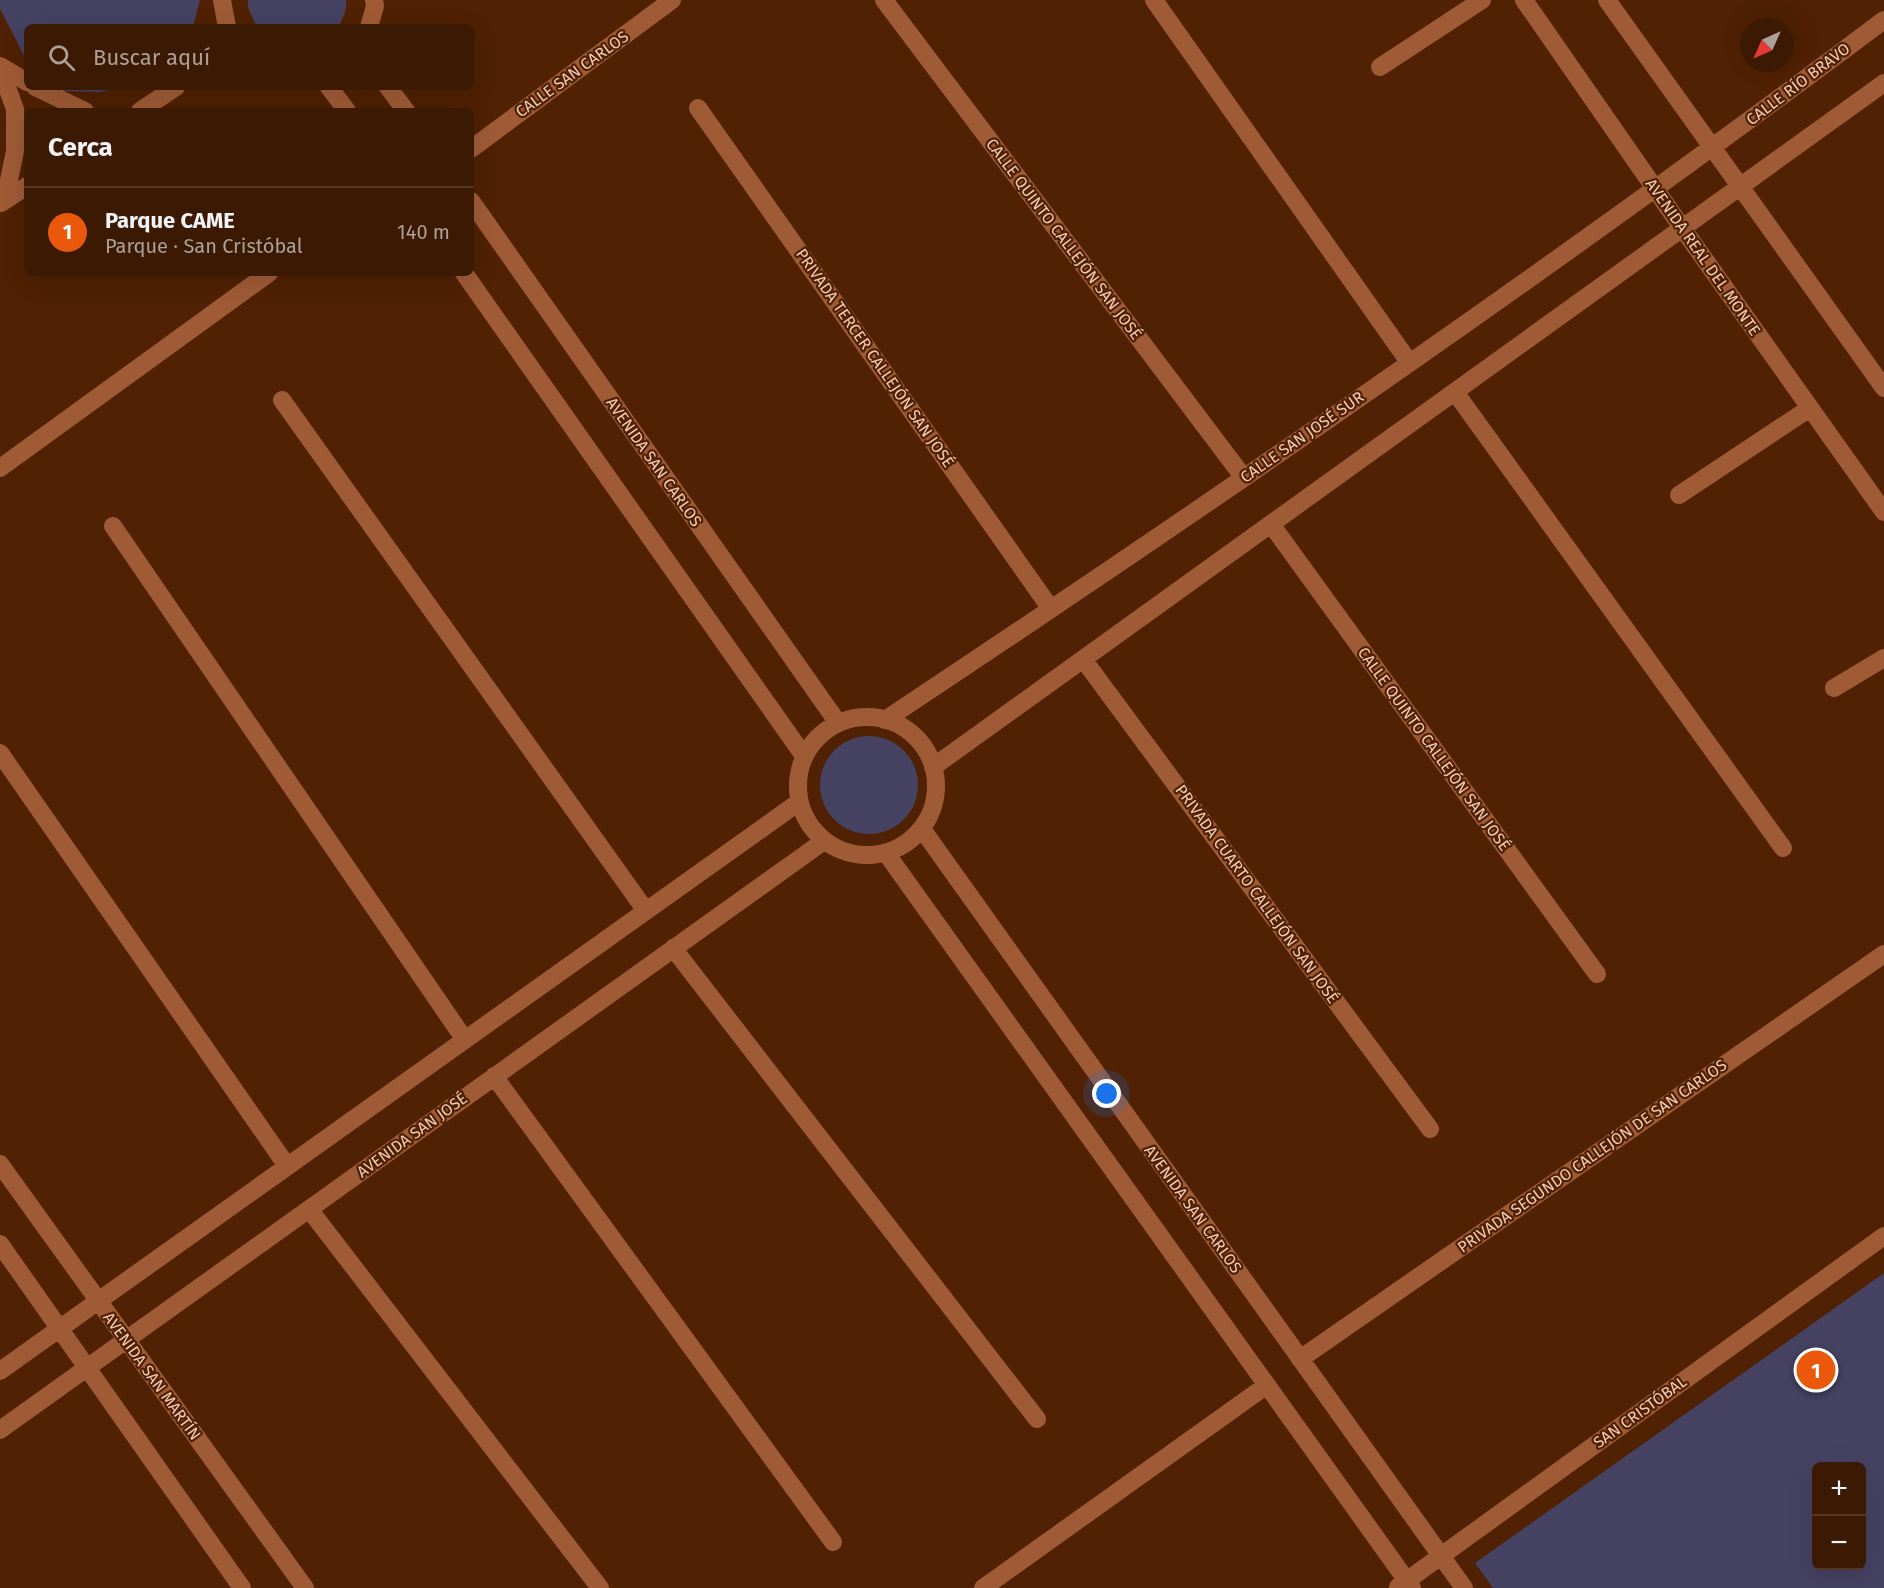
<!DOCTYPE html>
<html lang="es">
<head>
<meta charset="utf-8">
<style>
	:root { --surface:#3c1902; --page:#472611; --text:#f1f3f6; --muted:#aca099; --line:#553824; --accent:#ea580c }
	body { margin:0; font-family:"Fira Sans",sans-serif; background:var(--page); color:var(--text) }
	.controls { position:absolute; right:18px; bottom:18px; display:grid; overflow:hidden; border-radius:9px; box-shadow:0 6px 24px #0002 }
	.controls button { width:54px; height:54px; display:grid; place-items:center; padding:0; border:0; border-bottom:2px solid var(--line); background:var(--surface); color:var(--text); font:30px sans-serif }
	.compass { position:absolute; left:1740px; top:18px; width:54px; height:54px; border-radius:50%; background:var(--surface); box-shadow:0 6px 24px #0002; rotate:225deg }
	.you { position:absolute; left:1107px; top:1094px; width:21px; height:21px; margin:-15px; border:4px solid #fff; border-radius:50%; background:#1a73e8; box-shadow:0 0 0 9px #1a73e833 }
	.badge { display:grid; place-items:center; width:39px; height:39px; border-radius:50%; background:var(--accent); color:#fff; font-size:20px; font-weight:700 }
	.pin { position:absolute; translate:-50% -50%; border:3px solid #fff; box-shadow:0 2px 6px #0006 }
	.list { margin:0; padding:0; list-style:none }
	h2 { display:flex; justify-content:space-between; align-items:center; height:78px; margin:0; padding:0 24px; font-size:26px }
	h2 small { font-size:20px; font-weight:400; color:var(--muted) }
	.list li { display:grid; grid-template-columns:39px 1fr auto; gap:18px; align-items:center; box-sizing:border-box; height:90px; padding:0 24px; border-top:2px solid var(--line) }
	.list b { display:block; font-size:22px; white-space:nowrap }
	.list p { margin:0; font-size:20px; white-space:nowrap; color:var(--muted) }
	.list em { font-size:20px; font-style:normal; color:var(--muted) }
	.icon { flex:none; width:33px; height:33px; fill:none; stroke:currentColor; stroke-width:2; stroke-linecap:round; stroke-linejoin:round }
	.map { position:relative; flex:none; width:1884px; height:1588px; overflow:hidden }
	.search { position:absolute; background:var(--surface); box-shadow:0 6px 24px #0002; left:24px; top:24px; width:450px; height:66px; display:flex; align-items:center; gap:15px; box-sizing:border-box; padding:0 21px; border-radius:9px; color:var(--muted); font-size:22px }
	.panel { position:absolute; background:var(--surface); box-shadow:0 6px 24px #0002; left:24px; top:108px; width:450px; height:168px; border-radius:9px }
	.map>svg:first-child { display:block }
	.green { fill:#454262; fill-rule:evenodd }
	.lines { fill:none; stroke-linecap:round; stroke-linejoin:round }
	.minor { stroke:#9f5b36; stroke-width:18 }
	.labels { text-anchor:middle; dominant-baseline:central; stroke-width:4.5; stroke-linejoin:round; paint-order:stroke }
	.street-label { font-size:16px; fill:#f3ccb8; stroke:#502102 }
</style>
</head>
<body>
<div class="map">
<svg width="1884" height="1588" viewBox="0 0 1884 1588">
	<rect width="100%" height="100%" fill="#502102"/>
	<path class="green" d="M 0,0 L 200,0 L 193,27 L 27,27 L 27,61 L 0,9 Z
		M 248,0 L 346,0 C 347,10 343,19 338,27 L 257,27 L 248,8 Z
		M 54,87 L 125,87 L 99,92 L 58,91 Z
		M820 785a49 49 0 1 1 98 0a49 49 0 1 1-98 0Z
		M 1884,1273 L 1884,1588 L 1493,1588 L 1475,1563 ZM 1862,1466 L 1862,1566 L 1816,1566 L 1816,1466 Z"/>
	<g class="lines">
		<path class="minor" d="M 222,0 L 227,27
			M 884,0 L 1244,478
			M 1154,0 L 1409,362
			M 1524,0 L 1683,229 L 1884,512
			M 1607,0 L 1884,388
			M 369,27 L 375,6 L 374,0
			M 0,66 L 27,82
			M 1380,67 L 1482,0
			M 0,68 L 15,109 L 15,151 L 5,200
			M 35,87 L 85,111
			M 329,87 L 347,111
			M 388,87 L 406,111
			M 698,108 L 1051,609
			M 140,111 L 176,87
			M 471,149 L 672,0
			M 471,201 L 838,723
			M 1,203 L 27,186
			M 464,273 L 804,756
			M 1455,392 L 1783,848
			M 282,400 L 646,911
			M 0,468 L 269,273
			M 1679,495 L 1810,408
			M 1271,524 L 1597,974
			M 113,526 L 465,1040
			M 1083,659 L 1430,1129
			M 1834,688 L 1884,658
			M798 786a69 69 0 1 1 138 0a69 69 0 1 1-138 0Z
			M 885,720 C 1224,495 1559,264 1884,20
			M 0,753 L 287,1166
			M 933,767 L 1884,83
			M 922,829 L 1464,1588
			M 886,853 L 1412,1588
			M 673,948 L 1037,1419
			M 494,1076 L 833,1542
			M 0,1164 L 305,1588
			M 309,1209 L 600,1588
			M 0,1244 L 242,1588
			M 1300,1359 L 1884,954
			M 0,1371 L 799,802
			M 0,1430 L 824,841
			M 1398,1587 L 1884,1236
			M 983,1588 L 1267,1385"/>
	</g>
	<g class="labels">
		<g class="street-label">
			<text transform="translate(572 74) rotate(-36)">CALLE SAN CARLOS</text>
			<text transform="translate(1798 84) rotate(-37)">CALLE RÍO BRAVO</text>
			<text transform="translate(1064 239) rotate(53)">CALLE QUINTO CALLEJÓN SAN JOSÉ</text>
			<text transform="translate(1703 257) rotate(55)">AVENIDA REAL DEL MONTE</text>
			<text transform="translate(875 358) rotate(55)">PRIVADA TERCER CALLEJÓN SAN JOSÉ</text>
			<text transform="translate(1302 437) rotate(-35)">CALLE SAN JOSÉ SUR</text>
			<text transform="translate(654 462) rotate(55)">AVENIDA SAN CARLOS</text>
			<text transform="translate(1434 749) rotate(54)">CALLE QUINTO CALLEJÓN SAN JOSÉ</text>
			<text transform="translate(1257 894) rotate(54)">PRIVADA CUARTO CALLEJÓN SAN JOSÉ</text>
			<text transform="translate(412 1135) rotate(-36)">AVENIDA SAN JOSÉ</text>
			<text transform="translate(1592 1156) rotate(-35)">PRIVADA SEGUNDO CALLEJÓN DE SAN CARLOS</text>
			<text transform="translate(1193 1209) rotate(54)">AVENIDA SAN CARLOS</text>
			<text transform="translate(152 1376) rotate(54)">AVENIDA SAN MARTÍN</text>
			<text transform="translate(1640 1412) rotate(-36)">SAN CRISTÓBAL</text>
		</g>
	</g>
</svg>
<div class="controls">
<button>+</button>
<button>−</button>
</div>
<svg class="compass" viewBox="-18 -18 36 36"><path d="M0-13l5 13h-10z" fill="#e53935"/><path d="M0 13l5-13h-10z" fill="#aca099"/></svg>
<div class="you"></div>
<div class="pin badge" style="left:1816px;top:1370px">1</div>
<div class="search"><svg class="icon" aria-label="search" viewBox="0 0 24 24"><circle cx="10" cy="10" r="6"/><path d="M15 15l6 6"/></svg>Buscar aquí</div>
<section class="panel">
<h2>Cerca<small></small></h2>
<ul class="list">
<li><span class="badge">1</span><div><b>Parque CAME</b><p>Parque · San Cristóbal</p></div><em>140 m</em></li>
</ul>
</section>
</div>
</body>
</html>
